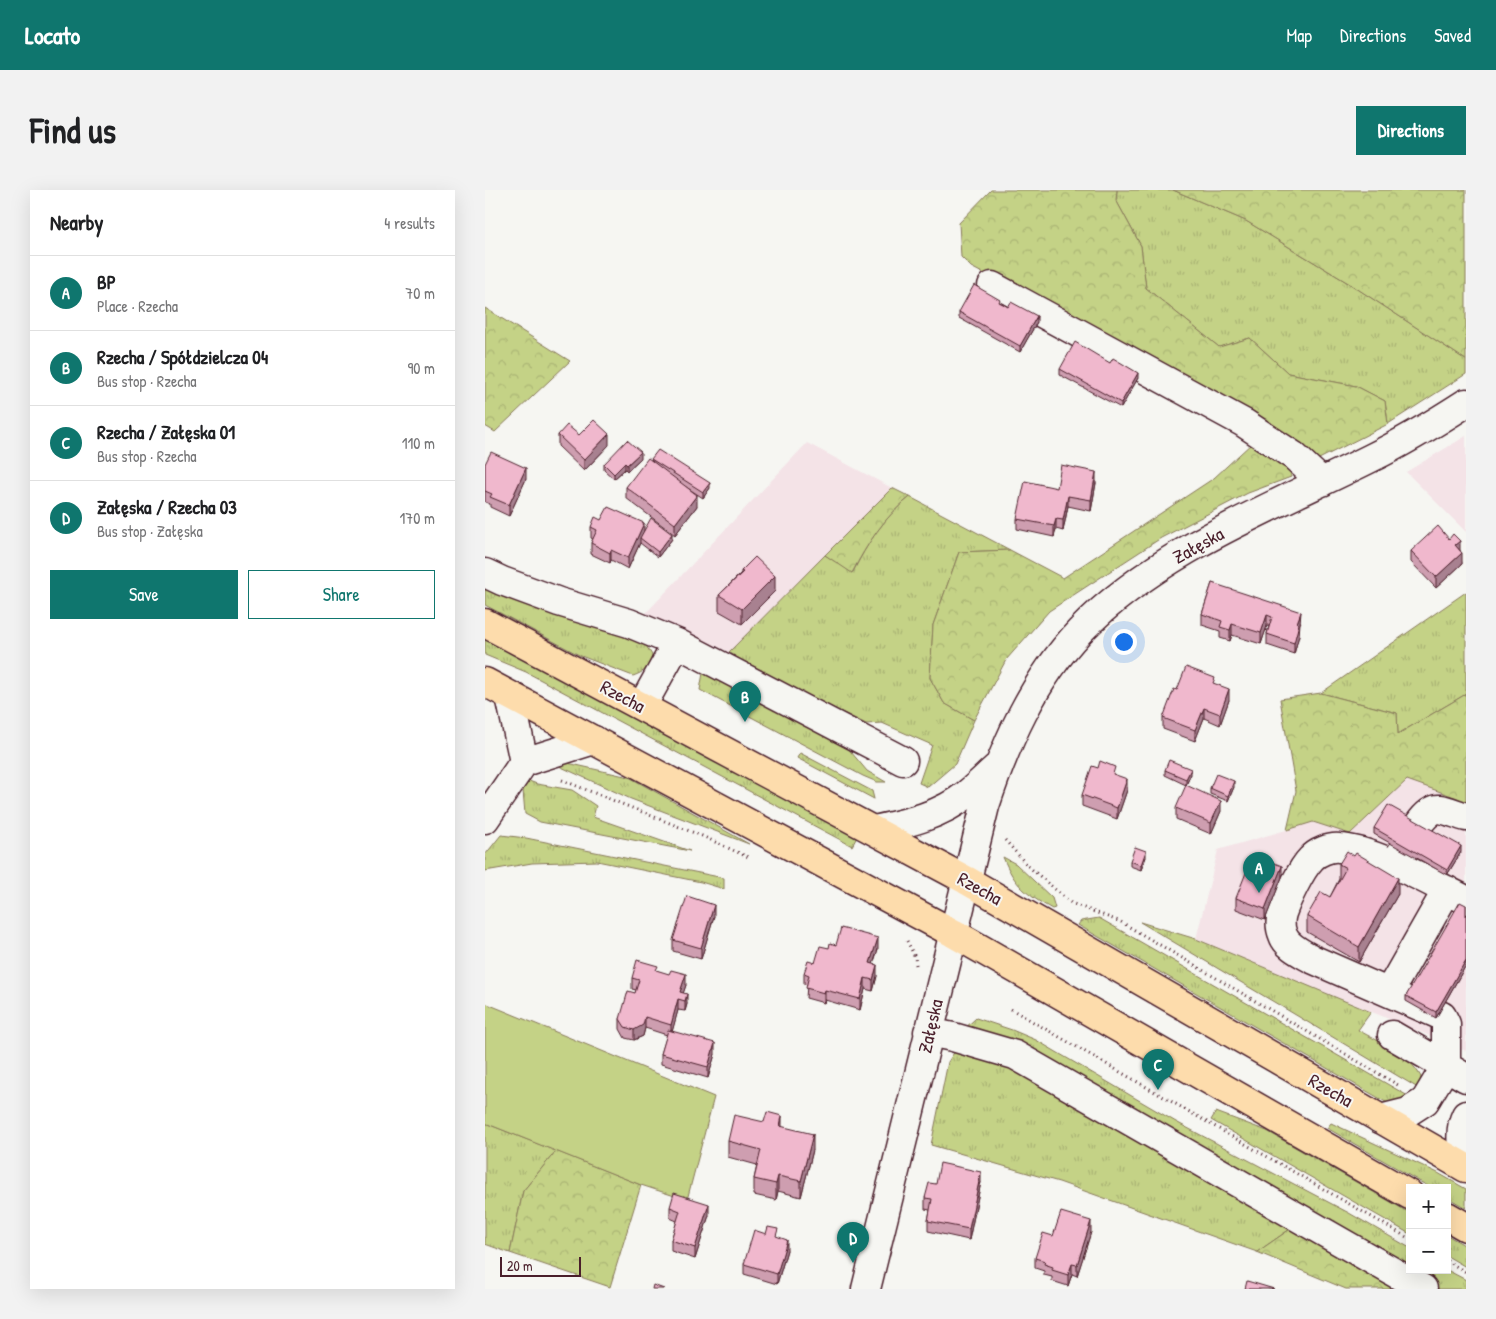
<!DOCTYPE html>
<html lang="en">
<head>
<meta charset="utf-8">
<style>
	:root { --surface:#fff; --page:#f2f2f2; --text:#202124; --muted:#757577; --line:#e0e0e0; --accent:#0f766e }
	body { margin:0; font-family:"Patrick Hand",sans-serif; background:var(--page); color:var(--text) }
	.controls { position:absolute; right:15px; bottom:15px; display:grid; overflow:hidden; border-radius:0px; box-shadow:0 5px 20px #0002 }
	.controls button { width:45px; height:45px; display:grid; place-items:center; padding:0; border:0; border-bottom:1px solid var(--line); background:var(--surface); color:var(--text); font:25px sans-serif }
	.scale { position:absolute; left:15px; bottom:12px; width:81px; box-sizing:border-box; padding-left:5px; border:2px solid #4a1f2b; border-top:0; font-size:14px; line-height:18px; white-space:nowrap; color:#4a1f2b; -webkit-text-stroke:4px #f6f6f2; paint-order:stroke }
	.you { position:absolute; left:638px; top:451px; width:18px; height:18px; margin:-12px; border:4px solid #fff; border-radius:50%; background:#1a73e8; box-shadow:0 0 0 8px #1a73e833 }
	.badge { display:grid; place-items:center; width:32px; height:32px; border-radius:50%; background:var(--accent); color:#fff; font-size:16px; font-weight:700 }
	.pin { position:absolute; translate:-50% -41px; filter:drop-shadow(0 1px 2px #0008) }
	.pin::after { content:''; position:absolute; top:26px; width:18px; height:15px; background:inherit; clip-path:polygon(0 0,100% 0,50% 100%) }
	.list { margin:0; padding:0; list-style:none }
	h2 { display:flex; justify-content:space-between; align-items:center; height:65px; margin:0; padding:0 20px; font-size:21px }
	h2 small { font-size:16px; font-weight:400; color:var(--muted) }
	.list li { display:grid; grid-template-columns:32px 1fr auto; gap:15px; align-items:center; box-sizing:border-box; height:75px; padding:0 20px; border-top:1px solid var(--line) }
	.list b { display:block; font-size:19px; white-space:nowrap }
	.list p { margin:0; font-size:16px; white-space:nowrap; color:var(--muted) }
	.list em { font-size:16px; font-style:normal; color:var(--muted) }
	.actions { display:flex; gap:10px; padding:15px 20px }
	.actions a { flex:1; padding:11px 0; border:1px solid var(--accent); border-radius:0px; text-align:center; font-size:18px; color:var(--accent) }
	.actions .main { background:var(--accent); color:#fff }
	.map { position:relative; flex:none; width:981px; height:1099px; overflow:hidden; border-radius:0px }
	header { display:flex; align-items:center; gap:30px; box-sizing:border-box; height:70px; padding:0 25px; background:var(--accent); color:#fff }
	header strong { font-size:24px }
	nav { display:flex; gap:28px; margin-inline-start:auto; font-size:18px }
	.intro { display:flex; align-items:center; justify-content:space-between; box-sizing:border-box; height:120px; padding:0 30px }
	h1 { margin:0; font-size:35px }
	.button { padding:12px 22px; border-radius:0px; background:var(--accent); color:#fff; font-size:18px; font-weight:700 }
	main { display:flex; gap:30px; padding:0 30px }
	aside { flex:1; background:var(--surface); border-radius:0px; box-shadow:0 5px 20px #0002 }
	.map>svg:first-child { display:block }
	.built { fill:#f4e3e7 }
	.grass { fill:url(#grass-tufts); stroke:#877858 }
	.forest { fill:url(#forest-crowns); stroke:#877858 }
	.green { fill:#c4d286; stroke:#877858 }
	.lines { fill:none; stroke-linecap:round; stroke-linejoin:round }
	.minor-casing { stroke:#4a1f2b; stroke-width:31 }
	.major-casing { stroke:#4a1f2b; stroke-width:31 }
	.path { stroke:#4a1f2b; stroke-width:3; stroke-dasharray:1 4; stroke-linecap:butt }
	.minor { stroke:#f6f6f2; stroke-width:28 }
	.major { stroke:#fddcac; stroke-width:28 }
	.wall { fill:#ce9eb0; stroke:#4a1f2b }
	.shaded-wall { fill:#a88190; stroke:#4a1f2b }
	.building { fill:#f0b8cd; stroke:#4a1f2b }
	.labels { text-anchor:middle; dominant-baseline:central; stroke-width:4; stroke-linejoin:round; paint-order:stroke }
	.street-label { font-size:19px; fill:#4a1f2b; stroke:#f6f6f2 }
</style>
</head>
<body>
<header>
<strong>Locato</strong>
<nav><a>Map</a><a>Directions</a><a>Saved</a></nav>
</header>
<div class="intro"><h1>Find us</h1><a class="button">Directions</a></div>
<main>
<aside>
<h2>Nearby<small>4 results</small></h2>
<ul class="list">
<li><span class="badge">A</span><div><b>BP</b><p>Place · Rzecha</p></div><em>70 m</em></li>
<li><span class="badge">B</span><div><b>Rzecha / Spółdzielcza 04</b><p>Bus stop · Rzecha</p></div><em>90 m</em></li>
<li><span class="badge">C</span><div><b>Rzecha / Załęska 01</b><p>Bus stop · Rzecha</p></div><em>110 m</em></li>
<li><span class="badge">D</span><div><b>Załęska / Rzecha 03</b><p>Bus stop · Załęska</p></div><em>170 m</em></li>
</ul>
<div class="actions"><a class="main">Save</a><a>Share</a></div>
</aside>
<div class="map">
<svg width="981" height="1099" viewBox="0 0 981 1099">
	<defs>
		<pattern id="grass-tufts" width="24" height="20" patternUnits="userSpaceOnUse" patternTransform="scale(1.25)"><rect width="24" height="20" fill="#c4d286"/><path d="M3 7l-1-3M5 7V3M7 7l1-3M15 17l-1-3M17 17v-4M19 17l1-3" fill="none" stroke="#aab474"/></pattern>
		<pattern id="forest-crowns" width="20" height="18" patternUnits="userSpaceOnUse" patternTransform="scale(1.25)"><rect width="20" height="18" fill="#c4d286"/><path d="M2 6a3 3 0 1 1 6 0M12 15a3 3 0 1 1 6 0" fill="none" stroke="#aab474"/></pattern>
	</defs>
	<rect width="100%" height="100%" fill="#f6f6f2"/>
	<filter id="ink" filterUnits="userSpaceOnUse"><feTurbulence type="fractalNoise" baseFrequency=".02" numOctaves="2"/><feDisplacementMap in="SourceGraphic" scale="10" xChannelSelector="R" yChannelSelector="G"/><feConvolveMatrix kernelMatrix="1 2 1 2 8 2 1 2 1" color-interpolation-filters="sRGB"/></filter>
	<g filter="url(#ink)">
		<path class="built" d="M 981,246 L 981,342 L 921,282 Z
			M 322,253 L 407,298 L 244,462 L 160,424 Z
			M 922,590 L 981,611 L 981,861 L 711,749 L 733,660 L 828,632 L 865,644 Z"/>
		<path class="grass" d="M 632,0 L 688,0 L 761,31 L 865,94 L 981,170 L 981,184 L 903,234 L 900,211 L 871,196 L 803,183 L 765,148 L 734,157 L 661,98 L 656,56 L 631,10 Z
			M 425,307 L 525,360 L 474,362 L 448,435 L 445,488 L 459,513 L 489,530 L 470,574 L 443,597 L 434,593 L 447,555 L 397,533 L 381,534 L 267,478 L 244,462 L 340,365 L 368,382 C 382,354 399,327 425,307 Z
			M 0,395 L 135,442 L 160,454 L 167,465 C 165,478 159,482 148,486 L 96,466 L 0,415 Z
			M 981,402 L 981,504 L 913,544 L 912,523 L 836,503 Z
			M 0,449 L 372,647 L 367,656 L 41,482 L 0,465 Z
			M 223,482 L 361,556 L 382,581 L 401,592 L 392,592 L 378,586 L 215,500 L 218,483 Z
			M 315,563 L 387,601 L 389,609 L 312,568 Z
			M 78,572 L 144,587 L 264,654 L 146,609 L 74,576 Z
			M 44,591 L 52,594 L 87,600 L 111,616 L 108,627 L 205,661 L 55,632 L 40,624 L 38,600 Z
			M 16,645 L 41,648 L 239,688 L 239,699 L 216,692 L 112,671 L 47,673 L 0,681 L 0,665 Z
			M 518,667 L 531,674 L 567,708 L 570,718 L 567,719 C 541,704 530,696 518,667 Z
			M 614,728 L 923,906 L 906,915 L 593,735 L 596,731 Z
			M 655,732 L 711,749 L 886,822 L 873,840 C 896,853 924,864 936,887 L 933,898 Z
			M 491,828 L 527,840 L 551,850 L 691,932 L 864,1023 L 925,1058 L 925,1080 L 962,1080 L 981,1090 L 981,1099 L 949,1099 L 477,841 Z
			M 470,861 L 516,873 L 811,1035 L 772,1062 L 574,992 L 446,955 L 463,872 Z
			M 731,922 L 782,941 L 925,1023 L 925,1044 L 726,930 Z
			M 0,933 L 71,961 L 38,1001 L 25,1063 L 0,1054 Z
			M 846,933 L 953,983 L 981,999 L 981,1018 L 962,1007 L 962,998 L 946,998 L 842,938 Z
			M 962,1045 L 981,1056 L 981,1077 L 962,1066 Z"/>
		<path class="forest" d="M 506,0 L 632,0 L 631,10 L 656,56 L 661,98 L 734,157 L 765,148 L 803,183 L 871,196 L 900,211 L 903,234 L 830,271 L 782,233 L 486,77 L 476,67 L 474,33 Z
			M 688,0 L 981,0 L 981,170 L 865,94 L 761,31 Z
			M 0,118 L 85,171 L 10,242 L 0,236 Z
			M 767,253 L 805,277 L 806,287 L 763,303 L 676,348 L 564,421 L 521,470 L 489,530 L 459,513 L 445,488 L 448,435 L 474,362 L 525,360 L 578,388 L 729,288 Z
			M 407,298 L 425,307 C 399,327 382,354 367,383 L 340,365 Z
			M 836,503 L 912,523 L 913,544 L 981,504 L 981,611 L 922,590 L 865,644 L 828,632 L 802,640 L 811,601 L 795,509 Z
			M 71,961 L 156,995 L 125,1097 L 25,1063 L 38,1001 Z
			M 811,1035 L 919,1099 L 861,1099 L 772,1062 Z"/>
		<path class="green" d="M 0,813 L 229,907 L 202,1010 L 156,995 L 0,933 Z"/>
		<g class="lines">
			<defs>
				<path id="minor" d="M 507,96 L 759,233 L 809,266 L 837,292
					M 0,383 L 17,391 L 74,412 L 144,433 L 192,453 L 418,571
					M 25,506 L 39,572
					M 157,516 L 192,453
					M 0,629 L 39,572 L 109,550
					M 389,640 C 421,633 455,626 482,604 C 492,596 501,587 511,578
					M 915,665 C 923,653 939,617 955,619 C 963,620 973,625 981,627
					M 904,802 L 962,700
					M 443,842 L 468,847 L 530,865 L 938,1099
					M 907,845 L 981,888
					M 981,925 C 973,941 977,959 981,975
					M 895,929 L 923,922 L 940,911 L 961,876 L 961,834 L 957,826 L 827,769 C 817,763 802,757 798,745 C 795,738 795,730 797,723 C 802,709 816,679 826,669 C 832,662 845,657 854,658 C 889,659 948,694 981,710
					M 381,1099 L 500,616 C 521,552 548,491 595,441 C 672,361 788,317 886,268 C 919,252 950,233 981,213"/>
				<path id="major" d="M 0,433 L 481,690 L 981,978
					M 0,492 L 468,743 L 925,1005
					M 962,1026 L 981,1037"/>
			</defs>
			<use href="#minor" class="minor-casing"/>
			<use href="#major" class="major-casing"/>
			<path class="path" d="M 77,590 L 217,646 L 265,668
				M 520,650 L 543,676 L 586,713 L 636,732 L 913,895
				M 422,751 L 430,767 L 431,775
				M 526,819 L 925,1049
				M 962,1071 L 981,1082"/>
			<use href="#minor" class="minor"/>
			<use href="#major" class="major"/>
		</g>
		<path class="wall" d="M 515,112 L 552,132 L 535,162 L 474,128 L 474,122 Z
			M 625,173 L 653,188 L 636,218 L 575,185 L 575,179 Z
			M 73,245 L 94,245 L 124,255 L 99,281 L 73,256 Z
			M 156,268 L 142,281 L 140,279 L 129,289 L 119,280 L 119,274 Z
			M 166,269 L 225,298 L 218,308 L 201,297 L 212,316 L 190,345 L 141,308 L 141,297 L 166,271 Z
			M 0,274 L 41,289 L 24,326 L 5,317 L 5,314 L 0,312 Z
			M 611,293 L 606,321 L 583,316 L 578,341 L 571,339 L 569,347 L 532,339 L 532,329 L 572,298 Z
			M 116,330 L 159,340 L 187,349 L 173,367 L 155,353 L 143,379 L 126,370 L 125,373 L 106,364 L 106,353 L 108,349 L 106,348 L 106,337 Z
			M 975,360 L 977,374 L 951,398 L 926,372 L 926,361 Z
			M 256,381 L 290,401 L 257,434 L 234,421 L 234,405 L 256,383 Z
			M 727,393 L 816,432 L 814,435 L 814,445 L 809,464 L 782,455 L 782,444 L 784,436 L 782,436 L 776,454 L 747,445 L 745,451 L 735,448 L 735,441 L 717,435 L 717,424 Z
			M 730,494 L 744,510 L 735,535 L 719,528 L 710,551 L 678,539 L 678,528 L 692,500 Z
			M 680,580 L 706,584 L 701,595 L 680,585 Z
			M 630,584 L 642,600 L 632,629 L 597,616 L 597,605 Z
			M 749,597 L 743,611 L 725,604 L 725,598 Z
			M 691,618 L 736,621 L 726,644 L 691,629 Z
			M 889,638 L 976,662 L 962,685 L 889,644 Z
			M 661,667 L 656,680 L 645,676 L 645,671 Z
			M 854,674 L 913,704 L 874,772 L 822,742 L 822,726 L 845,707 L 854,689 Z
			M 797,687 L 780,730 L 751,719 L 751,708 Z
			M 981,715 L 981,775 L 951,828 L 921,811 L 921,806 Z
			M 229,726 L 216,769 L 188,761 L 188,750 Z
			M 351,755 L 393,759 L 388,774 L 392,786 L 388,801 L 380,799 L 375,820 L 340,810 L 339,813 L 321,808 L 322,795 L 319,794 L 319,783 L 344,758 Z
			M 173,781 L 201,795 L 198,803 L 202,814 L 200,821 L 193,820 L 187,841 L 230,864 L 223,888 L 176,874 L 176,864 L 182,845 L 160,838 L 158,846 L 149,850 L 140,848 L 135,839 L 135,829 L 150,803 L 151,800 L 147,799 L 147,788 Z
			M 297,937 L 328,960 L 316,1007 L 293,1001 L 291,1010 L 269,1005 L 269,989 L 272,975 L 243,967 L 243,951 Z
			M 496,992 L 484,1050 L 443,1041 L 443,1031 L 445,1020 L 440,1019 L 440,1008 L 451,994 Z
			M 185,1017 L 224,1025 L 210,1069 L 186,1061 L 186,1050 L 192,1031 L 185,1028 Z
			M 606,1042 L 592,1086 L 587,1084 L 583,1096 L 567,1091 L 567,1087 L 559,1085 L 559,1081 L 550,1078 L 550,1068 L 568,1046 Z
			M 293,1047 L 302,1060 L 292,1094 L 259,1084 L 259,1074 Z"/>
		<path class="shaded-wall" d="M 552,126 L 552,132 L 535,162 L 535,156 Z
			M 653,183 L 653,188 L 636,218 L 636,213 Z
			M 124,244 L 124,255 L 99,281 L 99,270 Z
			M 156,262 L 156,268 L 142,281 L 142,275 Z
			M 140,273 L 140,279 L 129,289 L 129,284 Z
			M 41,278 L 41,289 L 24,326 L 24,315 Z
			M 611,282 L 611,293 L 606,321 L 606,310 Z
			M 225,293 L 225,298 L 218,308 L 218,302 Z
			M 212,305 L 212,316 L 190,345 L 190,334 Z
			M 583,306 L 583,316 L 578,341 L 578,330 Z
			M 571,329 L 571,339 L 569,347 L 569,336 Z
			M 159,333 L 159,344 L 155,348 L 155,353 L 143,379 L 143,368 Z
			M 187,344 L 187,349 L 173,367 L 173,362 Z
			M 975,351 L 975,361 L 970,355 Z
			M 126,360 L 126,370 L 125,373 L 125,363 Z
			M 977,363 L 977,374 L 951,398 L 951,387 Z
			M 290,386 L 290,401 L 257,434 L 257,419 Z
			M 816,422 L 814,445 L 809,464 L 809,453 L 812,433 Z
			M 782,425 L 782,436 L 776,454 L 776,443 Z
			M 747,434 L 747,445 L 745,451 L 745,440 Z
			M 744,499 L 744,510 L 735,535 L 735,524 Z
			M 719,518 L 719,528 L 710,551 L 710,540 Z
			M 706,579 L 706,584 L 701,595 L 701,589 Z
			M 642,589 L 642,600 L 632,629 L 632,618 Z
			M 749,591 L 749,597 L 743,611 L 743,606 Z
			M 736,611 L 736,621 L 726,644 L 726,633 Z
			M 976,656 L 976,662 L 962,685 L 962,680 Z
			M 661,661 L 661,667 L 656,680 L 656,675 Z
			M 797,676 L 797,687 L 780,730 L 780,719 Z
			M 913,688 L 913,704 L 874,772 L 874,757 Z
			M 229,715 L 229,726 L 216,769 L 216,758 Z
			M 393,748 L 393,759 L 385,784 L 385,773 Z
			M 981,770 L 981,775 L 951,828 L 951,822 Z
			M 392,775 L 392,786 L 388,801 L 388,790 Z
			M 201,784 L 201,795 L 196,810 L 195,802 Z
			M 380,788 L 380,799 L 375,820 L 375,809 Z
			M 340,800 L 340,810 L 339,813 L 339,803 Z
			M 202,804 L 202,814 L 200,821 L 200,811 Z
			M 193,809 L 193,820 L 186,846 L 186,835 Z
			M 160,827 L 160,838 L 158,846 L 149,850 L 149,840 Z
			M 230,853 L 230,864 L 223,888 L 223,877 Z
			M 297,926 L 297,942 L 295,936 Z
			M 328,944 L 328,960 L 316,1007 L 316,991 Z
			M 496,982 L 496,992 L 484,1050 L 484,1039 Z
			M 293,986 L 293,1001 L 291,1010 L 291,994 Z
			M 224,1014 L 224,1025 L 210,1069 L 210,1058 Z
			M 606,1031 L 606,1042 L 592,1086 L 592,1075 Z
			M 302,1050 L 302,1060 L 292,1094 L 292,1084 Z
			M 587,1074 L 587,1084 L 583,1096 L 583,1085 Z"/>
		<path class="building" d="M 489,95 L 515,110 L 514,112 L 518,114 L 523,117 L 526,112 L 552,126 L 535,156 L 474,122 Z
			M 590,152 L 625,173 L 628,168 L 653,183 L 636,213 L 575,179 Z
			M 109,230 L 124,244 L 99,270 L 73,245 L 82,235 L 94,245 Z
			M 142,250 L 156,262 L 142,275 L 140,273 L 129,284 L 119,274 Z
			M 173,260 L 225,293 L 218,302 L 166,269 Z
			M 6,262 L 41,278 L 24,315 L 5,307 L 7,304 L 0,301 L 0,274 Z
			M 163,268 L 212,305 L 190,334 L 141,297 Z
			M 576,275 L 611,282 L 606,310 L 583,306 L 578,330 L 571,329 L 569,336 L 532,329 L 540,291 L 572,298 Z
			M 123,317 L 159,333 L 143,368 L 126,360 L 125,363 L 106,353 L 112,340 L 106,337 L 110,327 L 116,330 Z
			M 166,328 L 187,344 L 173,362 L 155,348 Z
			M 953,336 L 964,349 L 968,344 L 975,351 L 970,355 L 977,363 L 951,387 L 926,361 Z
			M 270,367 L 290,386 L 257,419 L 234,405 L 258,382 L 256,381 Z
			M 727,393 L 816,422 L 812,433 L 814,434 L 809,453 L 782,444 L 787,427 L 782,425 L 776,443 L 747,434 L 745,440 L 735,437 L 737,431 L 717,424 Z
			M 701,477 L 730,488 L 728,493 L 744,499 L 735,524 L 719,518 L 710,540 L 678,528 L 689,499 L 692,500 Z
			M 684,570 L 706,579 L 701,589 L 680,580 Z
			M 615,571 L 630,577 L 628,584 L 642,589 L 632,618 L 597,605 L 607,576 L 613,578 Z
			M 731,584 L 749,591 L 743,606 L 725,598 Z
			M 701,595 L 736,611 L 726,633 L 691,618 Z
			M 903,615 L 976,656 L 962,680 L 889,638 Z
			M 650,657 L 661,661 L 656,675 L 645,671 Z
			M 862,661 L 869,666 L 871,663 L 913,688 L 874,757 L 822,726 L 836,702 L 845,707 L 861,678 L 854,674 Z
			M 768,665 L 797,676 L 780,719 L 751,708 Z
			M 202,706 L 229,715 L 216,758 L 188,750 Z
			M 975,712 L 981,715 L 981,770 L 951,822 L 921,806 Z
			M 356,738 L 393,748 L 385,773 L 392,775 L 388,790 L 380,788 L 375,809 L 340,800 L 339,803 L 321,798 L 324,785 L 319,783 L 323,771 L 330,773 L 335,756 L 344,758 L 345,753 L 351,755 Z
			M 152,770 L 173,776 L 171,780 L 184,784 L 186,780 L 201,784 L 195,802 L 202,804 L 200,811 L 193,809 L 186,835 L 160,827 L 158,835 L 149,840 L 140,837 L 135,829 L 143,801 L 150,803 L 154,790 L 147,788 Z
			M 183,840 L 230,853 L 223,877 L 176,864 Z
			M 282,922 L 297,926 L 295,936 L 328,944 L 316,991 L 293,986 L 291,994 L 269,989 L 276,960 L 243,951 L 249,925 L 279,932 Z
			M 455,973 L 496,982 L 484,1039 L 443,1031 L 447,1009 L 440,1008 L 444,993 L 451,994 Z
			M 189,1003 L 224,1014 L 210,1058 L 186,1050 L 195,1021 L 185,1017 Z
			M 576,1022 L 606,1031 L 592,1075 L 587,1074 L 583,1085 L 567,1080 L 568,1077 L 559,1074 L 560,1071 L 550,1068 L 558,1043 L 568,1046 Z
			M 283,1037 L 293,1039 L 291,1046 L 302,1050 L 292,1084 L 259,1074 L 269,1040 L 281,1044 Z
			M 762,1091 L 789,1099 L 760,1099 Z
			M 168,1095 L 179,1099 L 167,1099 Z"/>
	</g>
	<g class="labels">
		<g class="street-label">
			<text transform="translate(713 355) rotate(-29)">Załęska</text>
			<text transform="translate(138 506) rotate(28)">Rzecha</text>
			<text transform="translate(495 698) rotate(29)">Rzecha</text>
			<text transform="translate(445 836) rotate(-77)">Załęska</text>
			<text transform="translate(846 900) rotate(30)">Rzecha</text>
		</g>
	</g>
</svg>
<div class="controls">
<button>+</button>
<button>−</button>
</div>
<div class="scale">20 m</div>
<div class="you"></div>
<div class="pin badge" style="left:774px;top:703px">A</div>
<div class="pin badge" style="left:260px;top:532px">B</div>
<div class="pin badge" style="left:673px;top:900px">C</div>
<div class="pin badge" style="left:368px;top:1073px">D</div>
</div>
</main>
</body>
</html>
